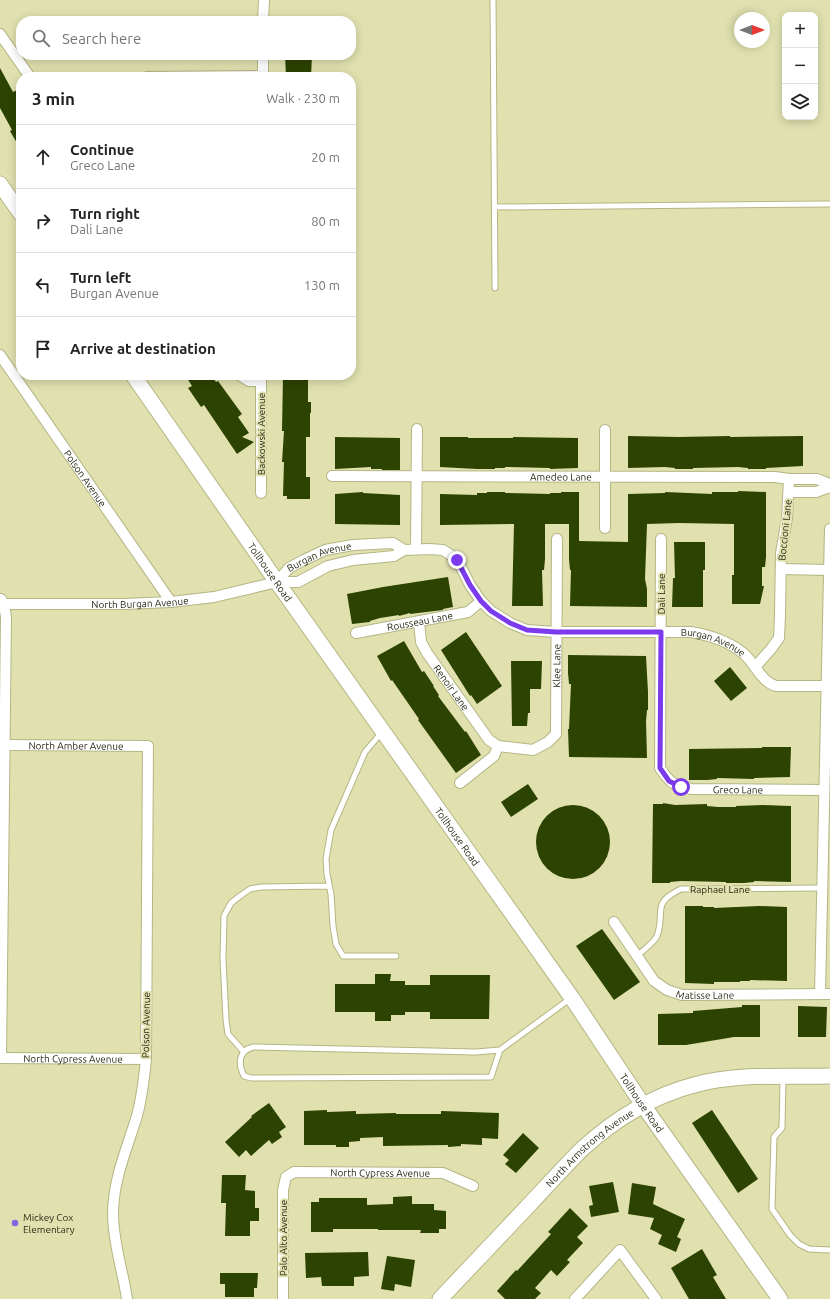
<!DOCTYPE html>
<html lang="en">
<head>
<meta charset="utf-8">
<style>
	:root { --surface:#fff; --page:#f6f6f6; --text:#222; --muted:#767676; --line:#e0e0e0 }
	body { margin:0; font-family:Ubuntu,sans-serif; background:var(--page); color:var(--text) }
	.controls { position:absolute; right:12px; top:12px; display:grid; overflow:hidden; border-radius:8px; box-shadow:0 2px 10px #0003 }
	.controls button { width:36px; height:36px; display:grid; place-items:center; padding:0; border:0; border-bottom:1px solid var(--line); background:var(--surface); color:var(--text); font:20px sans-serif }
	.compass { position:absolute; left:734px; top:12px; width:36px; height:36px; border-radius:50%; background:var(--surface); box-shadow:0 2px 10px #0003; rotate:90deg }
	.stop { position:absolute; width:12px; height:12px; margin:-9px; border:3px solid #7c3aed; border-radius:50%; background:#fff }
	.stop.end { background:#7c3aed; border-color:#fff; box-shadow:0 1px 4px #0008 }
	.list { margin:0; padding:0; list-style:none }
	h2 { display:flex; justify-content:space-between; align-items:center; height:52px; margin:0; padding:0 16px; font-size:17px }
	h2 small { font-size:13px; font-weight:400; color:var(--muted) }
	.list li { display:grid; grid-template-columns:26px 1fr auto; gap:12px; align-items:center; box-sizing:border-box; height:64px; padding:0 16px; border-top:1px solid var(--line) }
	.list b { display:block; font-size:15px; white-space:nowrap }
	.list p { margin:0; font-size:13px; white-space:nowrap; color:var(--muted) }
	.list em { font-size:13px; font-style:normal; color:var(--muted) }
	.icon { flex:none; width:22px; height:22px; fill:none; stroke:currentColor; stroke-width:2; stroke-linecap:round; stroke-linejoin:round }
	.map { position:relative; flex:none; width:830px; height:1299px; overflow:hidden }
	.search { position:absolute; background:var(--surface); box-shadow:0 2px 10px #0003; left:16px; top:16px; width:340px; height:44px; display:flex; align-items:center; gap:10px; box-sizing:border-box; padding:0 14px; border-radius:16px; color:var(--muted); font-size:15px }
	.panel { position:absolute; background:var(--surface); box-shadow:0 2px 10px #0003; left:16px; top:72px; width:340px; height:308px; border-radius:16px }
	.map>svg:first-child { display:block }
	.building { fill:#2c4301 }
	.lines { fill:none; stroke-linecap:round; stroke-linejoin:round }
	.lane-casing { stroke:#b5b585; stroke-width:7 }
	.street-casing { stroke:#b5b585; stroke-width:12 }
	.secondary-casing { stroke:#b5b585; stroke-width:17 }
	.lane { stroke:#fff; stroke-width:5 }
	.street { stroke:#fff; stroke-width:10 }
	.secondary { stroke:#fff; stroke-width:15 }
	.route { stroke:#7c3aed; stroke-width:5 }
	.poi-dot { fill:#7d67e2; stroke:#e0e1af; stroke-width:1.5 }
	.labels { text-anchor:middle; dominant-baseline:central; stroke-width:4; stroke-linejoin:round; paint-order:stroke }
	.street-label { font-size:10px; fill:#2a2a17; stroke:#e0e1af }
	.poi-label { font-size:10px; fill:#2a2a17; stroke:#e0e1af; text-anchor:start }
</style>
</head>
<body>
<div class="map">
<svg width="830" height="1299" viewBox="0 0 830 1299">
	<rect width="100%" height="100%" fill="#e0e1af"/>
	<path class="building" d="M 285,55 L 312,55 L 311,77 L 286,77 Z
		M 0,68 L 13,92 L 17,90 L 21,97 L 21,150 L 10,131 L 12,130 L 0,108 Z
		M 185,375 L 211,375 L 216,382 L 218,381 L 242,414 L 238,417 L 249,433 L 242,437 L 254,442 L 237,454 L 204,405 L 201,407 L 188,388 L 192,386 Z
		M 283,375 L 308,375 L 308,402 L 311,402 L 311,413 L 310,413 L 310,437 L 306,437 L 306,477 L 310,477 L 310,499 L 287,499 L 287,496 L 283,496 L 284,462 L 282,462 L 284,431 L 282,431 Z
		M 628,436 L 679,437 L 730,436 L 730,437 L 803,436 L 803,466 L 766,468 L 766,469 L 748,469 L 748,468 L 738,467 L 693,468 L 693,469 L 675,469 L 675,468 L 665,467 L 628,468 Z
		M 335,437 L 400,438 L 400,470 L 382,470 L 382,469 L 371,469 L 371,467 L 335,469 Z
		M 440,437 L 468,437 L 468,438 L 513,438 L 513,437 L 578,438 L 578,468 L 550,469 L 550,468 L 505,467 L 505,468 L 495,468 L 495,469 L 477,469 L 440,467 Z
		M 738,491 L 766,492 L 766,557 L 765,567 L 762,567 L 762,586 L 764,586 L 760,604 L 732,604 L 732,575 L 734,575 L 734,524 L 679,523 L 647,524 L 645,579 L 647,589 L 647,607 L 570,606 L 571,570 L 570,570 L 569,559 L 569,524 L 545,524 L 545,559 L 544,570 L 542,570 L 543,606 L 512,606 L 514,524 L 440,525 L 440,494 L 477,495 L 477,493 L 487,493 L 487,492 L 505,492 L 505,493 L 550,494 L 550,493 L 561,493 L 561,492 L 579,492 L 579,541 L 628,542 L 628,494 L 665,493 L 665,492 L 712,494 L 712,492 L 738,492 Z
		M 363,492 L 363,493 L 400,495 L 400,525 L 335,524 L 335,494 Z
		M 674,542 L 705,542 L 705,570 L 703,570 L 703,607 L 672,607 L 673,578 L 675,578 Z
		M 448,577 L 453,607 L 443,609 L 443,610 L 410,614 L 410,613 L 399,616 L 399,615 L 380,618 L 370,621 L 370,622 L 352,624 L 347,594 L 383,587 Z
		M 466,632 L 502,686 L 477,704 L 471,695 L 470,696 L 441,650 Z
		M 404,641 L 422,672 L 424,671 L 434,686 L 433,686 L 439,695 L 438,696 L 465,732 L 466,731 L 481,755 L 456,773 L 418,720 L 419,719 L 392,680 L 391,681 L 377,656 Z
		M 568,655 L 646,656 L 648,692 L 648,710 L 647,710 L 646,721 L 647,758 L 569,757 L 568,729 L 569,729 L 571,684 L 569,684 L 568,673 Z
		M 511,661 L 542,661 L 541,689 L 530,689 L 530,713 L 528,713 L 527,726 L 512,726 Z
		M 730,667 L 747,688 L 731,701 L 714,681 Z
		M 762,747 L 791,747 L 790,777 L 754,778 L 754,779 L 717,778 L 717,779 L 707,780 L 689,780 L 689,749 L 762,748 Z
		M 528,784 L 538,799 L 511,817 L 501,802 Z
		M 663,803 L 675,805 L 707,804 L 707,806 L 718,807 L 736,807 L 736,806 L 763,805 L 791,806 L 791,882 L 754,881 L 754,882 L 744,883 L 726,883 L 726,882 L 681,881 L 670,882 L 670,883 L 652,883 L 653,804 L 663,804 Z
		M536 842a37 37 0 1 1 74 0a37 37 0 1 1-74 0Z
		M 685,906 L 703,906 L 703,907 L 714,907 L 714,908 L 759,906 L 787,907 L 787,981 L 750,980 L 750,981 L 740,981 L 740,982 L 714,982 L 714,984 L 685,983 Z
		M 602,929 L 640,982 L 614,1000 L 576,946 Z
		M 375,974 L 391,974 L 390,981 L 405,981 L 405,985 L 430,985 L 430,975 L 490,975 L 489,1019 L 430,1019 L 430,1012 L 405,1012 L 405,1015 L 391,1015 L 391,1021 L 375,1021 L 375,1012 L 335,1012 L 335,984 L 375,984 Z
		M 742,1005 L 760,1005 L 760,1037 L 734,1037 L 686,1045 L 658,1045 L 658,1014 L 693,1013 L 693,1011 L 742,1007 Z
		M 798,1006 L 827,1007 L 826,1037 L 798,1037 Z
		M 269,1103 L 286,1127 L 279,1132 L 282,1137 L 272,1144 L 269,1140 L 251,1156 L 246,1150 L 239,1157 L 225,1142 L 252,1117 L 251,1116 Z
		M 327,1110 L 327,1112 L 356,1111 L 356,1114 L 396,1113 L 396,1114 L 441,1114 L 441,1111 L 499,1113 L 498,1139 L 482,1138 L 482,1145 L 461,1144 L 461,1146 L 448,1147 L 448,1145 L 383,1146 L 383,1137 L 360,1138 L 360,1141 L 349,1142 L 349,1147 L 336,1147 L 336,1145 L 304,1145 L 304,1111 Z
		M 712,1110 L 758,1179 L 738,1193 L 692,1123 Z
		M 523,1133 L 539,1148 L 516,1173 L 505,1164 L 509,1160 L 503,1155 Z
		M 222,1175 L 246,1175 L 245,1190 L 255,1191 L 255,1208 L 259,1208 L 259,1221 L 250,1221 L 250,1236 L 225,1236 L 226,1203 L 221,1203 Z
		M 613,1182 L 619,1212 L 591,1217 L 589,1206 L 593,1205 L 589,1186 Z
		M 632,1183 L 656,1187 L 653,1204 L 685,1219 L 677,1237 L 681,1239 L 676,1252 L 658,1244 L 662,1235 L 650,1229 L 654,1218 L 628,1214 Z
		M 412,1196 L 412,1204 L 434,1204 L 434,1210 L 446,1211 L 446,1229 L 439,1229 L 439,1233 L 420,1233 L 421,1230 L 378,1230 L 378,1229 L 333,1229 L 333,1232 L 311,1232 L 311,1202 L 319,1202 L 319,1198 L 367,1198 L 367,1205 L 393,1204 L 393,1197 Z
		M 570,1208 L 588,1226 L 577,1237 L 583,1243 L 567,1260 L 570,1262 L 557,1276 L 551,1270 L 535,1288 L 541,1293 L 535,1299 L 505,1299 L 497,1291 L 516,1270 L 517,1271 L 551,1234 L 548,1232 Z
		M 702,1249 L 717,1275 L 713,1277 L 726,1299 L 689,1299 L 671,1268 Z
		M 368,1252 L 369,1276 L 354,1277 L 354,1286 L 322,1286 L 321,1277 L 306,1278 L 305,1253 Z
		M 387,1256 L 415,1260 L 411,1287 L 395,1284 L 394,1291 L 381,1289 Z
		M 220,1273 L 258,1273 L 257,1288 L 254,1288 L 254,1297 L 225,1297 L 225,1284 L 220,1284 Z"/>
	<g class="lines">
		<defs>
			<path id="lane" d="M 493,0 L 495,288
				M 495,207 L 830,204
				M 382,732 L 365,752 L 331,830 L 326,859 L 327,874 L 331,894 L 333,926 L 336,944 L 343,956 L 396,956
				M 637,956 C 642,951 655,942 657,936 C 666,911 650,904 681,889 L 822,888
				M 500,1050 L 491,1077 L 251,1078 L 244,1076 C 238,1064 238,1051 253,1047 L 476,1052 L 500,1050 L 571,998
				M 244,1052 L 228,1034 L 226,1020 L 223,959 L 224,916 L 231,903 L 240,896 L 250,889 L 261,887 L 329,886
				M 783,1078 L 782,1128 L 774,1137 L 772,1209 L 790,1235 L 799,1244 L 809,1249 L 830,1250"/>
			<g id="street">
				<path d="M 263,21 L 264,0"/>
				<path d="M 0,34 L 30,77"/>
				<path d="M 147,77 L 263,76"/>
				<path d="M 263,77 L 263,55"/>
				<path id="s1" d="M 0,355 L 171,602"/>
				<path d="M 239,375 L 249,381 L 261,381"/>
				<path d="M 261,375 L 261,493"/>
				<path d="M 605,430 L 605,528"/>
				<path id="s2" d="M 332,476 L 775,477 L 789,479 L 787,518 L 781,553 L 780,615 L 779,638 L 771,649 L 755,667"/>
				<path d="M 789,479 L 817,479 L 830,484"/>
				<path d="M 789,492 L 816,492 L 830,487"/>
				<path id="s3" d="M 661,539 L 660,768 C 670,783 674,786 692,789 L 824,790"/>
				<path d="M 416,549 L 417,429"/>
				<path d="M 781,569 L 829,570"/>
				<path id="s4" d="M 277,582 L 289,568 L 304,560 L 325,550 L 353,545 L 393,543 L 404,550"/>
				<path d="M 1,599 L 4,604 L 6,617 L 1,1058"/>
				<path id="s5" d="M 0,604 L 124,604 L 171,602 L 214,597 L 277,582 L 298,582 L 328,566 L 353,560 L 394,556 L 404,550 L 429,549 L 443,550 L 457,559 L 470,585 L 481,601 L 491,611 L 510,623 L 527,630 L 556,632 L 691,632 C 709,635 728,641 743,653 C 755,663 761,682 776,686 L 826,686"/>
				<path id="s6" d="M 419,622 L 421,642 L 427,653 L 489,740 L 498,746 L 533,750 L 548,742 L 556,734 L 557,539"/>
				<path id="s7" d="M 356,633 L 468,612 L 481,601"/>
				<path id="s8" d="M 5,745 L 148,746 L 146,1059 C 144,1079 142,1100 136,1119 C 126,1151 113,1181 113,1214 C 113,1243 123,1271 127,1299"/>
				<path d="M 460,783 L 494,756 L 498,746"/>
				<path id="s9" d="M 614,922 L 654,981 L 667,990 L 682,995 L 830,994"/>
				<path d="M 820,994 L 830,529"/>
				<path id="s10" d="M 0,1058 L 146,1059"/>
				<path id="s11" d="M 283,1299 L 283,1190 L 286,1177 L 294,1172 L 443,1173 L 473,1186"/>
				<path d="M 575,1299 L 620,1250 L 656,1299"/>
			</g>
			<g id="secondary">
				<path d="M 0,184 L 21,214"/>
				<path id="s12" d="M 133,375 L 277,582 L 572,998 L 643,1105 L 780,1299"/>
				<path id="s13" d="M 440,1299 C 470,1267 500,1236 530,1204 C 547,1186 564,1167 582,1149 C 614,1120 652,1096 694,1085 C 737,1073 785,1077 830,1076"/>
			</g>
		</defs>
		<use href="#lane" class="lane-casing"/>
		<use href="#street" class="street-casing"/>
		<use href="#secondary" class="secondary-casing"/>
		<use href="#lane" class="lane"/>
		<use href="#street" class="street"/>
		<use href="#secondary" class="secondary"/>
	</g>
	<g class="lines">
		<path class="route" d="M 457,560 L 470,585 L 481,601 L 491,611 L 510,623 L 527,630 L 556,632 L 661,632 L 660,768 L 669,781 L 681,787"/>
	</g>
	<circle class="poi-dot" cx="15" cy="1223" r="4"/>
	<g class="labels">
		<g class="street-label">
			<text transform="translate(261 434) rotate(-90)">Backowski Avenue</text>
			<text stroke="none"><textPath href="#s2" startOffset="229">Amedeo Lane</textPath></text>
			<text stroke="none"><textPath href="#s1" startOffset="150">Polson Avenue</textPath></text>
			<text transform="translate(785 530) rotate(-84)">Boccioni Lane</text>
			<text stroke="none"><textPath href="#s4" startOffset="51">Burgan Avenue</textPath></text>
			<text stroke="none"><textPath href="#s12" startOffset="240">Tollhouse Road</textPath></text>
			<text transform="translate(661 594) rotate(-90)">Dali Lane</text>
			<text stroke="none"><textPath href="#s5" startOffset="140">North Burgan Avenue</textPath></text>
			<text stroke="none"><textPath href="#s7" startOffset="65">Rousseau Lane</textPath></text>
			<text stroke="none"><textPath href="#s5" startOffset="760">Burgan Avenue</textPath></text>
			<text stroke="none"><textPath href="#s6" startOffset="282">Klee Lane</textPath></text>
			<text stroke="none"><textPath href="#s6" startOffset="75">Renoir Lane</textPath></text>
			<text stroke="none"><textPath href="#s8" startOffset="71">North Amber Avenue</textPath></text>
			<text stroke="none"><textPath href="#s3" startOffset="315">Greco Lane</textPath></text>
			<text stroke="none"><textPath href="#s12" startOffset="564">Tollhouse Road</textPath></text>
			<text x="720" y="889">Raphael Lane</text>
			<text stroke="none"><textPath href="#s9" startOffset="126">Matisse Lane</textPath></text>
			<text transform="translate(146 1025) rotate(-89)">Polson Avenue</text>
			<text stroke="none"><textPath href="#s10" startOffset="73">North Cypress Avenue</textPath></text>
			<text stroke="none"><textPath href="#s12" startOffset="888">Tollhouse Road</textPath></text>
			<text stroke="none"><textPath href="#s13" startOffset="213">North Armstrong Avenue</textPath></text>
			<text stroke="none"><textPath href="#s11" startOffset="218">North Cypress Avenue</textPath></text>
			<text transform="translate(283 1238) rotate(-90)">Palo Alto Avenue</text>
		</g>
		<g class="poi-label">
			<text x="23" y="1217">Mickey Cox<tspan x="23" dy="12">Elementary</tspan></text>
		</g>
	</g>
</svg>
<div class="controls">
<button>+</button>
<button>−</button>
<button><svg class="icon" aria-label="layers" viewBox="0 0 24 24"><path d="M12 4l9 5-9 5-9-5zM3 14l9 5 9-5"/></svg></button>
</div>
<svg class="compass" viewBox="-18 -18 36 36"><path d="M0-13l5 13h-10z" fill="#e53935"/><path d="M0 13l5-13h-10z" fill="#767676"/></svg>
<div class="stop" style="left:681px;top:787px"></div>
<div class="stop end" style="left:457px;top:560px"></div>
<div class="search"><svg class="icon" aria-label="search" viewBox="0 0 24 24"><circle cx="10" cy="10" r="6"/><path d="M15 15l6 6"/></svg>Search here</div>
<section class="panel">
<h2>3 min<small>Walk · 230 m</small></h2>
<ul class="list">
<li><svg class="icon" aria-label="ahead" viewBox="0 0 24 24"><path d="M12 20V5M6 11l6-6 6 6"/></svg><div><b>Continue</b><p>Greco Lane</p></div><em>20 m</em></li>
<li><svg class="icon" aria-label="right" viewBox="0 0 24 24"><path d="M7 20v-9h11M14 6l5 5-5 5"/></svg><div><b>Turn right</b><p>Dali Lane</p></div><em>80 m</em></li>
<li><svg class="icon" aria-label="left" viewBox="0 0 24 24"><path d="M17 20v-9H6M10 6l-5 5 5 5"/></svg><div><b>Turn left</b><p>Burgan Avenue</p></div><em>130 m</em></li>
<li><svg class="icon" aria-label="arrive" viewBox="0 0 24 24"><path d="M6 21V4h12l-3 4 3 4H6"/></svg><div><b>Arrive at destination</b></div></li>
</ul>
</section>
</div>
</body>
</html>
